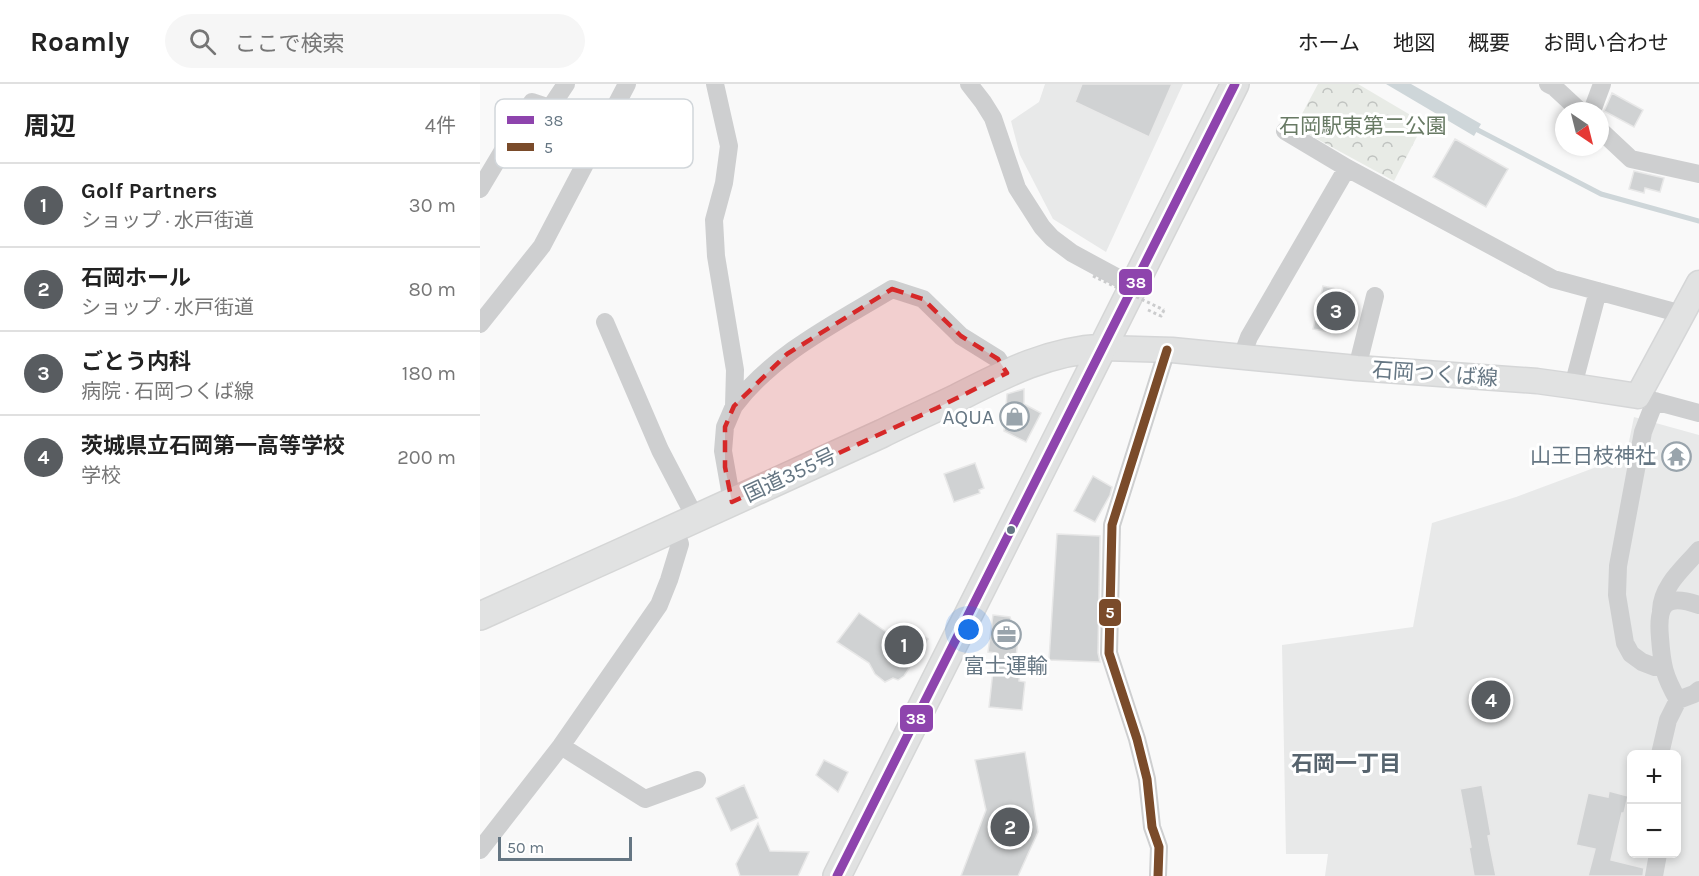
<!DOCTYPE html>
<html lang="ja">
<head>
<meta charset="utf-8">
<style>
	:root { --surface:#fff; --page:#f6f6f6; --text:#222; --muted:#767676; --line:#e0e0e0; --accent:#585c60 }
	body { margin:0; font-family:Karla,"Noto Sans JP",sans-serif; background:var(--page); color:var(--text) }
	.controls { position:absolute; right:18px; bottom:18px; display:grid; overflow:hidden; border-radius:9px; box-shadow:0 3px 9px #0003 }
	.controls button { width:54px; height:54px; display:grid; place-items:center; padding:0; border:0; border-bottom:2px solid var(--line); background:var(--surface); color:var(--text); font:30px sans-serif }
	.compass { position:absolute; left:1075px; top:18px; width:54px; height:54px; border-radius:50%; background:var(--surface); box-shadow:0 3px 9px #0003; rotate:145deg }
	.scale { position:absolute; left:18px; bottom:15px; width:134px; box-sizing:border-box; padding-left:6px; border:3px solid #657683; border-top:0; font-size:16px; line-height:21px; white-space:nowrap; color:#657683; -webkit-text-stroke:4px #fff; paint-order:stroke }
	.you { position:absolute; left:489px; top:546px; width:21px; height:21px; margin:-15px; border:4px solid #fff; border-radius:50%; background:#1a73e8; box-shadow:0 0 0 9px #1a73e833 }
	.badge { display:grid; place-items:center; width:39px; height:39px; border-radius:50%; background:var(--accent); color:#fff; font-size:20px; font-weight:700 }
	.pin { position:absolute; translate:-50% -50%; border:3px solid #fff; box-shadow:0 2px 6px #0006 }
	.list { margin:0; padding:0; list-style:none }
	h2 { display:flex; justify-content:space-between; align-items:center; height:78px; margin:0; padding:0 24px; font-size:26px }
	h2 small { font-size:20px; font-weight:400; color:var(--muted) }
	.list li { display:grid; grid-template-columns:39px 1fr auto; gap:18px; align-items:center; box-sizing:border-box; height:84px; padding:0 24px; border-top:2px solid var(--line) }
	.list b { display:block; font-size:22px; white-space:nowrap }
	.list p { margin:0; font-size:20px; white-space:nowrap; color:var(--muted) }
	.list em { font-size:20px; font-style:normal; color:var(--muted) }
	.icon { flex:none; width:33px; height:33px; fill:none; stroke:currentColor; stroke-width:2; stroke-linecap:round; stroke-linejoin:round }
	.map { position:relative; flex:none; width:1219px; height:792px; overflow:hidden }
	header { display:flex; align-items:center; gap:36px; box-sizing:border-box; height:84px; padding:0 30px; background:var(--surface); border-bottom:2px solid var(--line) }
	header strong { font-size:28px }
	nav { display:flex; gap:33px; margin-inline-start:auto; font-size:21px }
	.search { width:420px; height:54px; background:var(--page); display:flex; align-items:center; gap:15px; box-sizing:border-box; padding:0 21px; border-radius:33px; color:var(--muted); font-size:22px }
	main { display:flex }
	aside { flex:1; background:var(--surface) }
	.map>svg:first-child { display:block }
	.built { fill:#e8e9e9; fill-rule:evenodd }
	.park { fill:url(#park-crowns) }
	.water { fill:#ced6d9 }
	.lines { fill:none; stroke-linecap:round; stroke-linejoin:round }
	.stream { stroke:#ced6d9; stroke-width:5 }
	.building { fill:#d0d2d3; stroke:#e8e8e8; stroke-width:1.5 }
	.major-casing { stroke:#d5d6d7; stroke-width:27 }
	.highway-casing { stroke:#d5d6d6; stroke-width:30 }
	.path { stroke:#cbcccd; stroke-width:3; stroke-dasharray:3 3; stroke-linecap:butt }
	.minor { stroke:#cecfd0; stroke-width:18 }
	.major { stroke:#e1e2e2; stroke-width:24 }
	.highway { stroke:#e1e2e2; stroke-width:27 }
	.path-bridge { stroke:#cbcccd; stroke-width:3; stroke-dasharray:3 3; stroke-linecap:butt }
	.bus-1-casing { stroke:#fff; stroke-width:14 }
	.bus-2-casing { stroke:#fff; stroke-width:14 }
	.bus-1 { stroke:#8e44ad; stroke-width:9 }
	.bus-2 { stroke:#7a4b2a; stroke-width:9 }
	.marked { fill:#d62828; fill-opacity:0.2; stroke:#d62828; stroke-width:4.5; stroke-dasharray:12 8; stroke-linejoin:round }
	.bus-dot { fill:#657683; stroke:#fff; stroke-width:2 }
	.labels { text-anchor:middle; dominant-baseline:central; stroke-width:6; stroke-linejoin:round; paint-order:stroke }
	.park-label { font-size:21px; fill:#687a64; stroke:#fff }
	.street-label { font-size:21px; fill:#657683; stroke:#fff }
	.poi-label { font-size:21px; fill:#657683; stroke:#fff; text-anchor:end }
	.neighbourhood-label { font-size:22px; font-weight:bold; fill:#57646e; stroke:#fff }
	.key { fill:#fff; stroke:#d1d6da; stroke-width:1.5 }
	.key-label { font-size:16px; fill:#657683 }
	.line-badge { stroke:#fff; stroke-width:2 }
	.badge-label { font-size:16px; text-anchor:middle; font-weight:bold; fill:#fff }
</style>
</head>
<body>
<header>
<strong>Roamly</strong>
<div class="search"><svg class="icon" aria-label="search" viewBox="0 0 24 24"><circle cx="10" cy="10" r="6"/><path d="M15 15l6 6"/></svg>ここで検索</div>
<nav><a>ホーム</a><a>地図</a><a>概要</a><a>お問い合わせ</a></nav>
</header>
<main>
<aside>
<h2>周辺<small>4件</small></h2>
<ul class="list">
<li><span class="badge">1</span><div><b>Golf Partners</b><p>ショップ · 水戸街道</p></div><em>30 m</em></li>
<li><span class="badge">2</span><div><b>石岡ホール</b><p>ショップ · 水戸街道</p></div><em>80 m</em></li>
<li><span class="badge">3</span><div><b>ごとう内科</b><p>病院 · 石岡つくば線</p></div><em>180 m</em></li>
<li><span class="badge">4</span><div><b>茨城県立石岡第一高等学校</b><p>学校</p></div><em>200 m</em></li>
</ul>
</aside>
<div class="map">
<svg width="1219" height="792" viewBox="0 0 1219 792">
	<defs>
		<pattern id="park-crowns" width="20" height="18" patternUnits="userSpaceOnUse" patternTransform="scale(1.5)"><rect width="20" height="18" fill="#e8ebe6"/><path d="M2 6a3 3 0 1 1 6 0M12 15a3 3 0 1 1 6 0" fill="none" stroke="#c0c3c0"/></pattern>
	</defs>
	<rect width="100%" height="100%" fill="#f9f9f9"/>
	<path class="built" d="M 565,0 L 703,0 L 626,168 L 573,135 L 540,71 L 531,37 L 559,18 Z
		M 1154,333 L 1219,351 L 1219,792 L 845,792 L 848,770 L 806,770 L 802,561 L 933,543 L 952,439 L 1036,413 L 1146,372 ZM 1152,670 L 1196,670 L 1196,770 L 1152,770 Z"/>
	<path class="park" d="M 838,0 L 878,0 L 944,39 L 914,97 L 815,43 Z"/>
	<path class="water" d="M 906,0 L 931,0 L 1001,40 L 994,52 Z"/>
	<g class="lines">
		<path class="stream" d="M 992,43 L 1121,110 L 1219,137"/>
	</g>
	<path class="building" d="M 602,0 L 692,0 L 669,53 L 595,18 Z
		M 1132,9 L 1163,26 L 1154,43 L 1124,27 Z
		M 975,55 L 1028,85 L 1006,123 L 953,93 Z
		M 1154,87 L 1184,94 L 1180,108 L 1165,104 L 1164,109 L 1149,105 Z
		M 843,202 L 870,208 L 859,248 L 850,246 L 849,248 L 833,245 Z
		M 544,305 L 544,320 L 561,329 L 546,358 L 524,347 L 527,310 Z
		M 495,379 L 504,404 L 499,406 L 500,409 L 474,418 L 464,390 Z
		M 613,392 L 632,403 L 630,411 L 615,438 L 594,427 Z
		M 577,450 L 620,452 L 618,569 L 620,578 L 569,576 Z
		M 379,529 L 415,554 L 424,540 L 448,555 L 424,592 L 418,596 L 413,594 L 405,598 L 395,590 L 389,579 L 357,558 Z
		M 513,531 L 530,533 L 538,556 L 536,573 L 542,574 L 539,597 L 545,598 L 542,626 L 509,623 L 515,569 L 508,568 Z
		M 545,668 L 558,748 L 538,792 L 481,792 L 506,726 L 495,676 Z
		M 344,676 L 368,688 L 358,708 L 336,691 Z
		M 264,701 L 278,734 L 251,747 L 236,714 Z
		M 1002,701 L 1011,751 L 1008,752 L 1016,792 L 994,792 L 989,764 L 991,763 L 980,705 Z
		M 1129,707 L 1148,712 L 1144,729 L 1142,729 L 1131,776 L 1164,784 L 1163,792 L 1108,792 L 1115,765 L 1096,761 L 1108,709 L 1128,713 Z
		M 278,739 L 290,767 L 329,768 L 318,792 L 260,792 L 256,780 Z"/>
	<g class="lines">
		<defs>
			<path id="major" d="M 623,264 L 692,266 L 877,284 L 1057,297 L 1093,302 L 1158,312 L 1219,199"/>
			<path id="highway" d="M 0,532 C 134,472 267,411 401,350 C 425,338 450,327 475,315 C 524,290 567,267 623,264
				M 357,792 L 755,0"/>
		</defs>
		<use href="#major" class="major-casing"/>
		<use href="#highway" class="highway-casing"/>
		<path class="path" d="M 668,226 L 681,232 L 684,226"/>
		<path class="minor" d="M 235,0 L 249,62 L 244,99 L 234,136 L 236,172 L 255,286 L 254,322 L 245,343 L 243,367 L 252,418
			M 489,0 L 503,18 L 513,34 L 537,104 L 562,143 L 572,154 L 592,169 L 653,202
			M 1068,0 L 1074,3 L 1100,27
			M 1112,27 L 1122,0
			M 1120,46 L 1151,75 L 1219,90
			M 805,47 L 867,84 L 1073,195 L 1202,230
			M 0,105 L 52,18 L 70,24 L 86,0
			M 125,238 L 180,366 L 216,435
			M 0,240 L 62,162 L 147,0
			M 762,272 L 769,253 L 867,84
			M 877,284 L 895,212
			M 1093,302 L 1118,207
			M 1163,314 L 1219,329
			M 1175,317 L 1163,348 L 1138,482 L 1137,511 L 1145,559 L 1151,570 L 1162,578 L 1175,583 L 1182,582
			M 254,322 C 294,269 356,239 412,205 L 443,215 L 481,252 L 518,275 L 527,289
			M 1181,526 C 1182,501 1204,484 1219,466
			M 1198,616 L 1214,610 L 1219,606
			M 81,662 L 165,715 L 217,696
			M 1180,670 L 1188,636 L 1198,616 C 1184,592 1182,581 1180,554 C 1177,520 1185,509 1219,521
			M 0,766 L 81,662 L 179,521 L 189,496 L 200,460 L 195,445
			M 678,792 L 679,763 L 672,743 L 667,695 L 657,655 L 629,569 L 632,441 L 687,266
			M 1174,792 L 1178,770"/>
		<use href="#major" class="major"/>
		<use href="#highway" class="highway"/>
		<path class="path-bridge" d="M 613,192 L 684,226"/>
		<defs>
			<path id="bus-1" d="M 357,792 L 755,0"/>
			<path id="bus-2" d="M 678,792 L 679,763 L 672,743 L 667,695 L 657,655 L 629,569 L 632,441 L 687,266"/>
		</defs>
		<use href="#bus-1" class="bus-1-casing"/>
		<use href="#bus-2" class="bus-2-casing"/>
		<use href="#bus-1" class="bus-1"/>
		<use href="#bus-2" class="bus-2"/>
	</g>
	<path class="marked" d="M 412,205 L 443,215 L 481,252 L 518,275 L 527,289 L 457,324 L 252,418 L 245,383 L 245,343 L 254,322 L 307,270 Z"/>
	<defs>
		<symbol id="shop-ring" viewBox="-11 -11 22 22"><circle r="9.5" fill="#fff" stroke="#99a4ac" stroke-width="1.5"/><path d="M-5-2.5h2.3a2.7 3.5 0 0 1 5.4 0H5L5.5 6h-11ZM-1.5-2.5h3a1.5 2.3 0 0 0-3 0Z" fill="#99a4ac"/></symbol>
		<symbol id="temple-ring" viewBox="-11 -11 22 22"><circle r="9.5" fill="#fff" stroke="#99a4ac" stroke-width="1.5"/><path d="M0-6L5-2H3V0L6.5 2.5H4V6H1.5V3h-3V6H-4V2.5H-6.5L-3 0V-2H-5Z" fill="#99a4ac"/></symbol>
		<symbol id="office-ring" viewBox="-11 -11 22 22"><circle r="9.5" fill="#fff" stroke="#99a4ac" stroke-width="1.5"/><path d="M-6-3h4V-5.5h4V-3h4V5H-6ZM-1-4.5V-3h2v-1.5ZM-6 0V1H6V0Z" fill="#99a4ac"/></symbol>
	</defs>
	<g fill-rule="evenodd">
		<use href="#shop-ring" x="518" y="316" width="33" height="33"/>
		<use href="#temple-ring" x="1180" y="356" width="33" height="33"/>
		<use href="#office-ring" x="510" y="534" width="33" height="33"/>
	</g>
	<circle class="bus-dot" cx="531" cy="446" r="5"/>
	<g class="labels">
		<g class="park-label">
			<text x="883" y="42">石岡駅東第二公園</text>
		</g>
		<g class="street-label">
			<text transform="translate(955 290) rotate(4)">石岡つくば線</text>
			<text transform="translate(310 391) rotate(-25)">国道355号</text>
		</g>
		<g class="poi-label">
			<text x="514" y="333">AQUA</text>
			<text x="1176" y="372">山王日枝神社</text>
			<text x="526" y="582" text-anchor="middle">富士運輸</text>
		</g>
		<g class="neighbourhood-label">
			<text x="866" y="680">石岡一丁目</text>
		</g>
	</g>
	<rect x="15" y="15" width="198" height="69" rx="9" class="key"/>
	<rect x="27" y="32" width="27" height="8" fill="#8e44ad"/>
	<rect x="27" y="59" width="27" height="8" fill="#7a4b2a"/>
	<g class="key-label">
		<text x="64" y="42">38</text>
		<text x="64" y="69">5</text>
	</g>
	<g class="line-badge">
		<rect x="638" y="184" width="35" height="28" rx="6" fill="#8e44ad"/>
		<rect x="618" y="514" width="24" height="29" rx="6" fill="#7a4b2a"/>
		<rect x="419" y="620" width="35" height="29" rx="6" fill="#8e44ad"/>
	</g>
	<g class="badge-label">
		<text x="656" y="204">38</text>
		<text x="630" y="534">5</text>
		<text x="436" y="640">38</text>
	</g>
</svg>
<div class="controls">
<button>+</button>
<button>−</button>
</div>
<svg class="compass" viewBox="-18 -18 36 36"><path d="M0-13l5 13h-10z" fill="#e53935"/><path d="M0 13l5-13h-10z" fill="#767676"/></svg>
<div class="scale">50 m</div>
<div class="you"></div>
<div class="pin badge" style="left:424px;top:561px">1</div>
<div class="pin badge" style="left:530px;top:743px">2</div>
<div class="pin badge" style="left:856px;top:227px">3</div>
<div class="pin badge" style="left:1011px;top:616px">4</div>
</div>
</main>
</body>
</html>
